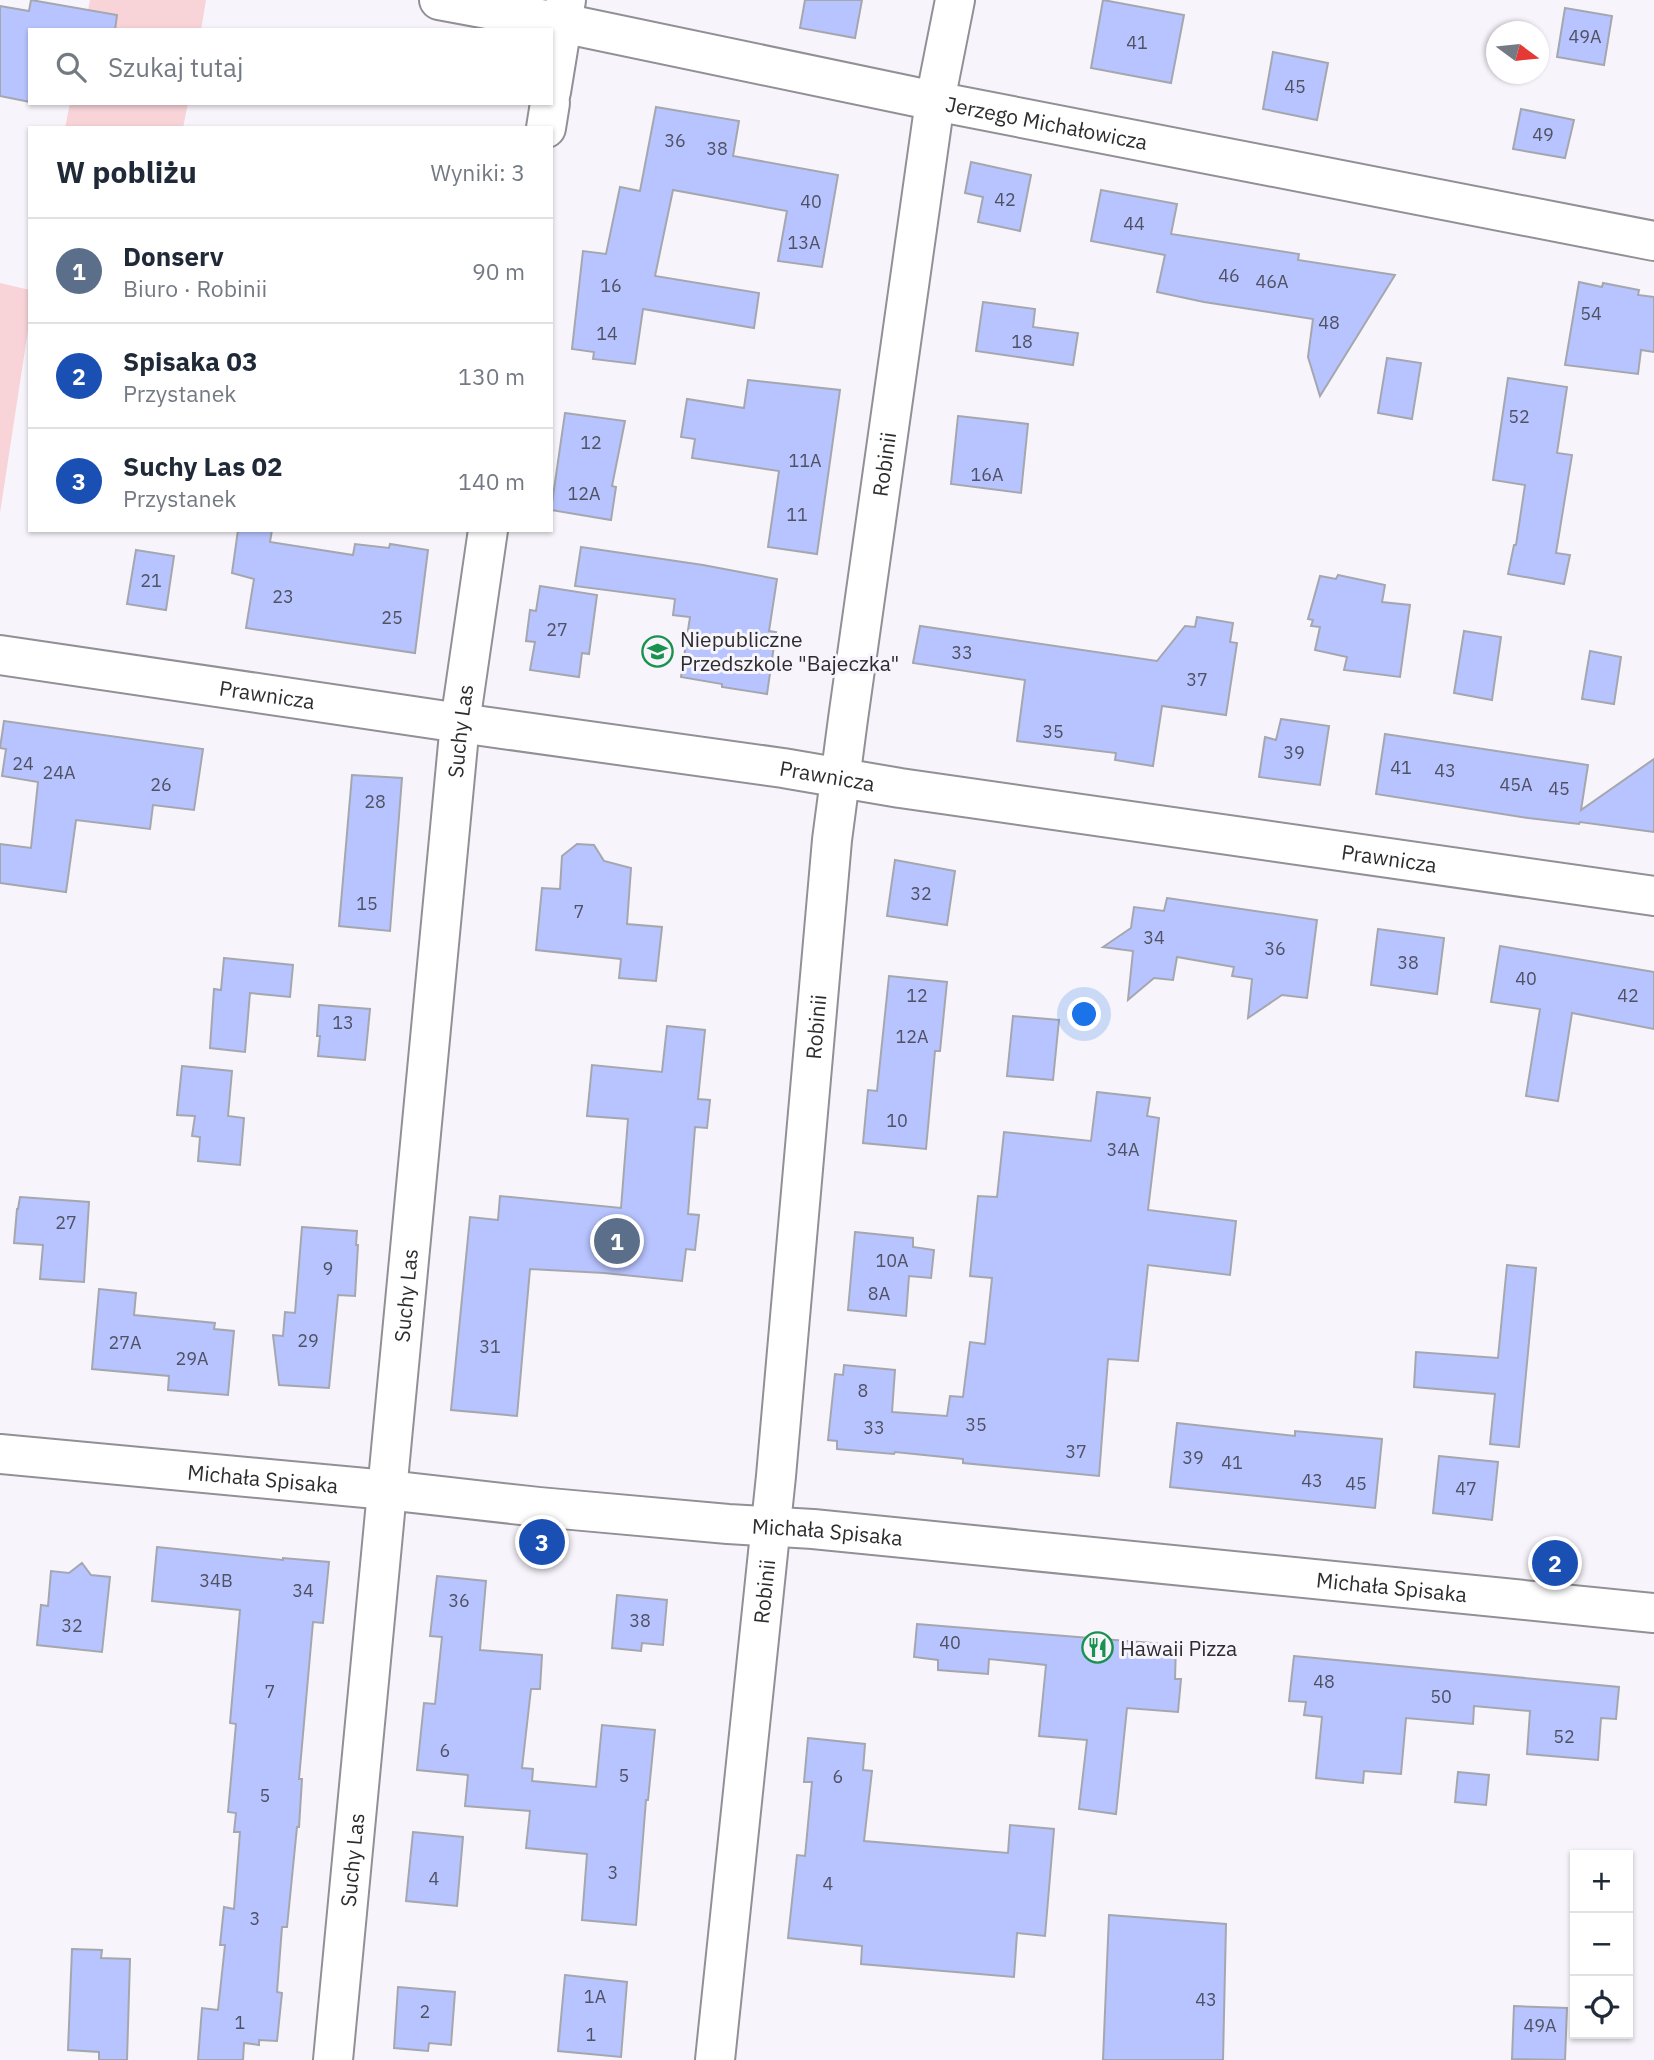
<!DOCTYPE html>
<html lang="pl">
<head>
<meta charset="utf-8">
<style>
	:root { --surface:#fff; --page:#f2f2f3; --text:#1f2937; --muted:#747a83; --line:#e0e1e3; --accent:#18924e }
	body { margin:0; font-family:"IBM Plex Sans",sans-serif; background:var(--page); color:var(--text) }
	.controls { position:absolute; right:21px; bottom:21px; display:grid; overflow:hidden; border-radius:0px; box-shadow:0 2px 5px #0004 }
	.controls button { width:63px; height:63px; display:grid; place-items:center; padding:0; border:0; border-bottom:2px solid var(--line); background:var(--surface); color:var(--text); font:35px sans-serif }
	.compass { position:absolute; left:1486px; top:21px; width:63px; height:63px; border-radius:50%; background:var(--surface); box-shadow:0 2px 5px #0004; rotate:105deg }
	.you { position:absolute; left:1085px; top:1015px; width:24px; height:24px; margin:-18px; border:5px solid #fff; border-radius:50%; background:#1a73e8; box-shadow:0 0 0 10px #1a73e833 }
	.badge { display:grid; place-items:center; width:46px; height:46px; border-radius:50%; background:var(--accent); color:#fff; font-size:23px; font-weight:700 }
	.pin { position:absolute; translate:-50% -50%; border:4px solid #fff; box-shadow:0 2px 7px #0006 }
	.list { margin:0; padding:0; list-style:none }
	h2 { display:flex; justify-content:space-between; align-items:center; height:91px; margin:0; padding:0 28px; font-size:30px }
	h2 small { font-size:23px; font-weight:400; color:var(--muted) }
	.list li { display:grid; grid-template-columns:46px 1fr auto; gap:21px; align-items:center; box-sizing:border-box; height:105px; padding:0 28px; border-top:2px solid var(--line) }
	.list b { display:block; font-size:26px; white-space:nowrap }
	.list p { margin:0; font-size:23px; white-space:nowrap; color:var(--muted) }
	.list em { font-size:23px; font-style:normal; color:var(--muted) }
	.icon { flex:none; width:38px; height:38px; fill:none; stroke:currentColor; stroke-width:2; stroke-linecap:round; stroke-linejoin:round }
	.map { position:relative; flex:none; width:1654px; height:2060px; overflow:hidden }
	.search { position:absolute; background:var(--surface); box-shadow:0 2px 5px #0004; left:28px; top:28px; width:525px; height:77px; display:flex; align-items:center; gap:18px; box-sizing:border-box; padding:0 24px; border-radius:0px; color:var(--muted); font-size:26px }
	.panel { position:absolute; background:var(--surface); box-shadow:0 2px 5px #0004; left:28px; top:126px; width:525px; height:406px; border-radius:0px }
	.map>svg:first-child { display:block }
	.green { fill:#f8d4d9 }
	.building { fill:#b8c4ff; stroke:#a5a7ae; stroke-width:2 }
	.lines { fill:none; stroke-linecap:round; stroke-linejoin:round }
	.minor-casing { stroke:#928f95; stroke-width:42 }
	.tertiary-casing { stroke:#928f95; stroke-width:42 }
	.minor { stroke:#fff; stroke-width:38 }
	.tertiary { stroke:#fff; stroke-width:38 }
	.labels { text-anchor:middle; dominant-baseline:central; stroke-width:6; stroke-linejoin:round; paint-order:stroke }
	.number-label { font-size:18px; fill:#505262 }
	.street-label { font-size:21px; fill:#2d2c2e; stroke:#f7f4fb }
	.poi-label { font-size:21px; fill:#2d2c2e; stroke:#f7f4fb; text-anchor:start }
</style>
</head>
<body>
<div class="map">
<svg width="1654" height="2060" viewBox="0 0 1654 2060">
	<rect width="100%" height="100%" fill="#f7f4fb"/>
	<path class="green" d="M 90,0 L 206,0 L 201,30 L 84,30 Z
		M 70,103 L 188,103 L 183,128 L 65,128 Z
		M 0,283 L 30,290 L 30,317 L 0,513 Z"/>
	<path class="building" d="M 31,0 L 117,15 L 115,30 L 30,30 L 30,102 L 0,96 L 0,6 L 29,11 Z
		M 805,0 L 862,0 L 855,38 L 800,28 Z
		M 1103,0 L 1184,15 L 1171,83 L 1091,68 Z
		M 1565,8 L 1612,16 L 1604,65 L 1557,57 Z
		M 1273,52 L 1328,63 L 1317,120 L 1263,109 Z
		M 656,107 L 739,121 L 733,156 L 838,175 L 822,267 L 778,261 L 787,211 L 673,190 L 655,276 L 759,293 L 754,328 L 643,309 L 635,364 L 593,359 L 594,352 L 572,349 L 583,251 L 606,254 L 620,187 L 640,191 Z
		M 1521,109 L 1574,120 L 1565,158 L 1513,149 Z
		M 971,162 L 1031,175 L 1020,231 L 978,222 L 983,197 L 965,193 Z
		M 1101,190 L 1177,204 L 1171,234 L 1299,254 L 1298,260 L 1395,275 L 1320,396 L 1308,357 L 1313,319 L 1204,302 L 1157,292 L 1165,255 L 1091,241 Z
		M 1579,282 L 1602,287 L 1603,283 L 1639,290 L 1638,295 L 1654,297 L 1654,352 L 1641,350 L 1638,374 L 1565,365 Z
		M 983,302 L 1035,309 L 1033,327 L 1078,333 L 1073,365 L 976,351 Z
		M 1387,358 L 1421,363 L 1412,419 L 1378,413 Z
		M 1508,378 L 1567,387 L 1557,453 L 1572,455 L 1556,553 L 1570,555 L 1564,584 L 1508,574 L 1514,545 L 1516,545 L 1525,485 L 1493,480 Z
		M 748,380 L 840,390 L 817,554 L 768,547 L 779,471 L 692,458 L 695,439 L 681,437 L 687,399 L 744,408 Z
		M 565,413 L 625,421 L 612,486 L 616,487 L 611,520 L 551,510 Z
		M 958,416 L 1028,424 L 1021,493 L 951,484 Z
		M 238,530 L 272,530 L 270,542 L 353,555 L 355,544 L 389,548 L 390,544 L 428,550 L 415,653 L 246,628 L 254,579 L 232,573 Z
		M 581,547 L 703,565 L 777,579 L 769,631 L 776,632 L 767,694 L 722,687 L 722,684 L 681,677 L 690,617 L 673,615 L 675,599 L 575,586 Z
		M 136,550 L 174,556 L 166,610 L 127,604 Z
		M 1338,575 L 1385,585 L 1382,602 L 1410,605 L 1400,677 L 1344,670 L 1347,657 L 1315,650 L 1320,627 L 1311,626 L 1313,620 L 1308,619 L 1320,576 L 1336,579 Z
		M 540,586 L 597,595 L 589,654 L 582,653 L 579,677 L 530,670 L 535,642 L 526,641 L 530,610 L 536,611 Z
		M 1197,617 L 1233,623 L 1230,642 L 1237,643 L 1226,715 L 1162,706 L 1153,766 L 1115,760 L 1116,753 L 1017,741 L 1025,680 L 913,663 L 920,626 L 1157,661 L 1185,626 L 1195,627 Z
		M 1464,631 L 1501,637 L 1492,700 L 1454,693 Z
		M 1590,651 L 1621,657 L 1614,704 L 1582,699 Z
		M 1281,719 L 1329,726 L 1320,785 L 1259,777 L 1265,737 L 1276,740 Z
		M 4,721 L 203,749 L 194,810 L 153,805 L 150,829 L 76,820 L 66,892 L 0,883 L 0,844 L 31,848 L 38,782 L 2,776 L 6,749 L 0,748 Z
		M 1385,734 L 1588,765 L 1581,810 L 1654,759 L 1654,832 L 1580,822 L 1579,824 L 1528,818 L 1376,794 Z
		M 352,775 L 402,778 L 390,931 L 339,926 Z
		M 577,844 L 594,845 L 604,861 L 631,868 L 627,924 L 662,927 L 656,981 L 619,978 L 621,959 L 536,950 L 542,888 L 560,889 L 562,856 Z
		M 895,860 L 955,871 L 947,925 L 887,916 Z
		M 1167,898 L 1317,920 L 1307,998 L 1282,995 L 1248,1018 L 1252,979 L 1232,976 L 1234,967 L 1177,957 L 1173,980 L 1154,978 L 1128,1000 L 1133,951 L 1103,947 L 1131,928 L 1134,907 L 1164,911 Z
		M 1378,929 L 1444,938 L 1437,994 L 1371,985 Z
		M 1500,946 L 1654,972 L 1654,1029 L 1572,1013 L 1558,1101 L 1526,1096 L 1540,1009 L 1491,1002 Z
		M 224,958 L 293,965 L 290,997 L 250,993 L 245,1052 L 210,1048 L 214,989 L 221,990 Z
		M 889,976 L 947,982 L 940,1051 L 935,1051 L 926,1149 L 863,1143 L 868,1090 L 877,1091 Z
		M 319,1005 L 370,1009 L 365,1060 L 318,1056 L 320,1036 L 317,1036 Z
		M 1013,1016 L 1059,1020 L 1053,1080 L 1007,1076 Z
		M 667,1026 L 705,1030 L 698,1099 L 710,1100 L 707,1128 L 695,1127 L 688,1214 L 699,1215 L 695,1250 L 686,1249 L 682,1281 L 604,1273 L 530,1269 L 517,1416 L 451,1410 L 470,1217 L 498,1220 L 500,1196 L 621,1208 L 628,1119 L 587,1116 L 592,1065 L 662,1072 Z
		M 182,1066 L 232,1071 L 228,1116 L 244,1118 L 240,1165 L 198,1161 L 200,1137 L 192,1136 L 195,1116 L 177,1115 Z
		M 1097,1092 L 1150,1098 L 1147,1116 L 1159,1118 L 1148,1210 L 1236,1221 L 1230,1275 L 1148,1265 L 1138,1361 L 1108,1359 L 1099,1476 L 963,1463 L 963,1459 L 895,1452 L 894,1454 L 837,1449 L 837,1441 L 828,1440 L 835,1374 L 843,1375 L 844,1365 L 895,1370 L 892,1412 L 947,1416 L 950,1396 L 963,1397 L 970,1342 L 985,1344 L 992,1278 L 970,1276 L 978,1196 L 997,1197 L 1004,1132 L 1091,1141 Z
		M 20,1197 L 89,1202 L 84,1282 L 40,1279 L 43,1245 L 14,1243 L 17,1209 L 18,1209 Z
		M 302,1227 L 357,1231 L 356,1245 L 358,1245 L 355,1296 L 338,1295 L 329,1388 L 279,1385 L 273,1335 L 283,1336 L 285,1312 L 295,1313 Z
		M 855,1232 L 913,1238 L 913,1247 L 934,1250 L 931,1278 L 909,1276 L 906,1316 L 848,1310 Z
		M 1507,1265 L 1536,1268 L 1519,1447 L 1490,1444 L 1495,1394 L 1414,1387 L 1416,1352 L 1498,1358 Z
		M 99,1289 L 136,1293 L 134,1315 L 215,1323 L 214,1329 L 234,1331 L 228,1395 L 168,1390 L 169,1376 L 92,1369 Z
		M 1177,1423 L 1295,1436 L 1295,1431 L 1382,1439 L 1375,1508 L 1170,1487 Z
		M 1439,1456 L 1498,1462 L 1492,1520 L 1433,1513 Z
		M 157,1547 L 283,1560 L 283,1558 L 329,1562 L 323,1623 L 313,1622 L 299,1779 L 302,1779 L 299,1827 L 297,1827 L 287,1927 L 282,1927 L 277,1992 L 282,1993 L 277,2041 L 259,2040 L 259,2045 L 244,2043 L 243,2060 L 198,2060 L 202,2008 L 218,2010 L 225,1945 L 220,1945 L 224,1907 L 234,1909 L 240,1832 L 234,1832 L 236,1813 L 228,1812 L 236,1724 L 230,1723 L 240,1610 L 152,1601 Z
		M 82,1563 L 91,1575 L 110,1577 L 102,1652 L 37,1645 L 41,1605 L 48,1606 L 51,1571 L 69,1573 Z
		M 437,1576 L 486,1581 L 480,1650 L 542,1655 L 540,1689 L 531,1689 L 522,1768 L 533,1769 L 532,1781 L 596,1787 L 602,1725 L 655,1730 L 648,1800 L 646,1800 L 636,1925 L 582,1920 L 587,1854 L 526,1848 L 530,1811 L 465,1806 L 468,1775 L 417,1770 L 424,1703 L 435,1704 L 442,1637 L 430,1636 Z
		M 617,1595 L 667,1600 L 663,1645 L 642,1643 L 641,1651 L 612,1648 Z
		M 917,1624 L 1176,1645 L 1175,1679 L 1181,1679 L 1178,1712 L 1127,1708 L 1116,1814 L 1079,1809 L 1087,1740 L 1039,1736 L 1046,1665 L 989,1659 L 988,1674 L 938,1670 L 938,1660 L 914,1657 Z
		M 1294,1656 L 1619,1687 L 1616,1719 L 1601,1718 L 1598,1760 L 1527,1754 L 1530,1711 L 1474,1706 L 1473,1724 L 1406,1718 L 1401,1774 L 1364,1771 L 1363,1783 L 1316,1778 L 1322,1717 L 1304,1715 L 1306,1702 L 1289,1701 Z
		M 808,1738 L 865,1744 L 863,1770 L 872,1771 L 864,1841 L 1008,1853 L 1010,1825 L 1054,1829 L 1045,1936 L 1017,1933 L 1014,1977 L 861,1964 L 862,1946 L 788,1938 L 797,1855 L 805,1856 L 812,1782 L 804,1782 Z
		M 1458,1772 L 1489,1775 L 1486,1805 L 1455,1802 Z
		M 413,1832 L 463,1837 L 457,1906 L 406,1901 Z
		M 1109,1915 L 1226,1924 L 1223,2060 L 1103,2060 Z
		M 72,1949 L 102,1950 L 101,1958 L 130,1959 L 127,2060 L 99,2060 L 99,2052 L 68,2050 Z
		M 565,1975 L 627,1982 L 621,2057 L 558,2051 Z
		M 398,1987 L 455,1992 L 451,2045 L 429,2043 L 428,2051 L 394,2048 Z
		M 1514,2006 L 1567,2008 L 1565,2060 L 1512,2059 Z"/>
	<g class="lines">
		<defs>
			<g id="minor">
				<path id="s1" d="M 439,0 L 562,23 L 935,101 L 1654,241"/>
				<path d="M 551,92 L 566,0"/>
				<path d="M 546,128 L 550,103"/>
				<path id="s2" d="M 0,655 L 460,723 L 783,768 L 900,788 L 1654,896"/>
				<path id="s3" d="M 333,2060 L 460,723 L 488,530"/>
				<path id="s4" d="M 715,2060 L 776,1476 L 832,840 L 848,719 L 935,101 L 955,0"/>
			</g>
			<g id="tertiary">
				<path id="s5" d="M 0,1454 L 387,1490 L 539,1507 L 728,1524 L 813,1529 L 1654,1613"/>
			</g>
		</defs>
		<use href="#minor" class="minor-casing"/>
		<use href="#tertiary" class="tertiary-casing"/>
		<use href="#minor" class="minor"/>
		<use href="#tertiary" class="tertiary"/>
	</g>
	<defs>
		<symbol id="school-ring" viewBox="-11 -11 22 22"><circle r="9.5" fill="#f7f4fb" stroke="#18924e" stroke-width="1.5"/><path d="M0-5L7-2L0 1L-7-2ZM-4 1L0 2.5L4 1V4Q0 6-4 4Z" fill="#18924e"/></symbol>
		<symbol id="restaurant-ring" viewBox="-11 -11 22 22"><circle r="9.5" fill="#f7f4fb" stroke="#18924e" stroke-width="1.5"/><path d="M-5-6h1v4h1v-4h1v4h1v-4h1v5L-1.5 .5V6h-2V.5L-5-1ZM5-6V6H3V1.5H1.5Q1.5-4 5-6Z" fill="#18924e"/></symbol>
	</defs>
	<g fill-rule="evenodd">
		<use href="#school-ring" x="640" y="634" width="35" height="35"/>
		<use href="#restaurant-ring" x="1080" y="1630" width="35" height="35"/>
	</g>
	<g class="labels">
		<g class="number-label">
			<text x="1585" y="36">49A</text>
			<text x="1137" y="42">41</text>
			<text x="1295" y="86">45</text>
			<text x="1543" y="134">49</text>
			<text x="675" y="140">36</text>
			<text x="717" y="148">38</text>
			<text x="1005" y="199">42</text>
			<text x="811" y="201">40</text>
			<text x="1134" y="223">44</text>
			<text x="804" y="242">13A</text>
			<text x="1229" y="275">46</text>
			<text x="1272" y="281">46A</text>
			<text x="611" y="285">16</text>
			<text x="1591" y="313">54</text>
			<text x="1329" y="322">48</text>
			<text x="607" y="333">14</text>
			<text x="1022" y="341">18</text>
			<text x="1519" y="416">52</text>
			<text x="591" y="442">12</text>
			<text x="805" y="460">11A</text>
			<text x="987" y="474">16A</text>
			<text x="584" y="493">12A</text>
			<text x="797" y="514">11</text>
			<text x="151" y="580">21</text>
			<text x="283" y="596">23</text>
			<text x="392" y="617">25</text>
			<text x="557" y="629">27</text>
			<text x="962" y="652">33</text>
			<text x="1197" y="679">37</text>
			<text x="1053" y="731">35</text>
			<text x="1294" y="752">39</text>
			<text x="23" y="763">24</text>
			<text x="1401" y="767">41</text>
			<text x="1445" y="770">43</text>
			<text x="59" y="772">24A</text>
			<text x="161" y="784">26</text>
			<text x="1516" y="784">45A</text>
			<text x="1559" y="788">45</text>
			<text x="375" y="801">28</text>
			<text x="921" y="893">32</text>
			<text x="367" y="903">15</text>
			<text x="579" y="911">7</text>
			<text x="1154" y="937">34</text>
			<text x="1275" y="948">36</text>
			<text x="1408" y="962">38</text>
			<text x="1526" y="978">40</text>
			<text x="917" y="995">12</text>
			<text x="1628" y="995">42</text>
			<text x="343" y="1022">13</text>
			<text x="912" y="1036">12A</text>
			<text x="897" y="1120">10</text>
			<text x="1123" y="1149">34A</text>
			<text x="66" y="1222">27</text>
			<text x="892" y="1260">10A</text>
			<text x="328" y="1268">9</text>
			<text x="879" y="1293">8A</text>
			<text x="308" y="1340">29</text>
			<text x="125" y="1342">27A</text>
			<text x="490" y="1346">31</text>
			<text x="192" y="1358">29A</text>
			<text x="863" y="1390">8</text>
			<text x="976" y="1424">35</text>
			<text x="874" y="1427">33</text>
			<text x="1076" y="1451">37</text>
			<text x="1193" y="1457">39</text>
			<text x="1232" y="1462">41</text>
			<text x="1312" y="1480">43</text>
			<text x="1356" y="1483">45</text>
			<text x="1466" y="1488">47</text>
			<text x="216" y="1580">34B</text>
			<text x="303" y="1590">34</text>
			<text x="459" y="1600">36</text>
			<text x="640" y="1620">38</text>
			<text x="72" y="1625">32</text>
			<text x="950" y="1642">40</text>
			<text x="1324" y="1681">48</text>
			<text x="270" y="1691">7</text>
			<text x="1441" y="1696">50</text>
			<text x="1564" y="1736">52</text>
			<text x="445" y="1750">6</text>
			<text x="624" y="1775">5</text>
			<text x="838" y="1776">6</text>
			<text x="265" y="1795">5</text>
			<text x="613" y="1872">3</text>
			<text x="434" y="1878">4</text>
			<text x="828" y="1883">4</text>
			<text x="255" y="1918">3</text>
			<text x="595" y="1996">1A</text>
			<text x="1206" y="1999">43</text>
			<text x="425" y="2011">2</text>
			<text x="240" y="2022">1</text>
			<text x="1540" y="2025">49A</text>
			<text x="591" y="2034">1</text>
		</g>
		<g class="street-label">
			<text stroke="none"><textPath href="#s1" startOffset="620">Jerzego Michałowicza</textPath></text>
			<text stroke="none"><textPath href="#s4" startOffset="1605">Robinii</textPath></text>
			<text stroke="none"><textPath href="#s2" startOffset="270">Prawnicza</textPath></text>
			<text stroke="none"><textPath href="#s3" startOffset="1335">Suchy Las</textPath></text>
			<text stroke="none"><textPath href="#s2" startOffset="836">Prawnicza</textPath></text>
			<text stroke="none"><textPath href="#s2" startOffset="1404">Prawnicza</textPath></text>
			<text stroke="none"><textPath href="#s4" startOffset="1038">Robinii</textPath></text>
			<text stroke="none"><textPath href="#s3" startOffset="768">Suchy Las</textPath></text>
			<text stroke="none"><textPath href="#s5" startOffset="264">Michała Spisaka</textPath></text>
			<text stroke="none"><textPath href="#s5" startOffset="831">Michała Spisaka</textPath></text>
			<text stroke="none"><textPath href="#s5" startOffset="1398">Michała Spisaka</textPath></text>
			<text stroke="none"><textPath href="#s4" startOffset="471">Robinii</textPath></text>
			<text stroke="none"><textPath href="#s3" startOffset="201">Suchy Las</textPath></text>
		</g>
		<g class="poi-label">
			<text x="680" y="639">Niepubliczne<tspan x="680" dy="24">Przedszkole "Bajeczka"</tspan></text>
			<text x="1120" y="1648">Hawaii Pizza</text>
		</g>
	</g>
</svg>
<div class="controls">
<button>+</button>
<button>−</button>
<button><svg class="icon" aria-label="locate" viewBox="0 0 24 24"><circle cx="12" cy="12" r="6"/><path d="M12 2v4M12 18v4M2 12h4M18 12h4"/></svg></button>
</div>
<svg class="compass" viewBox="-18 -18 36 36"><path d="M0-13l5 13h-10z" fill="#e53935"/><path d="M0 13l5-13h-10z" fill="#747a83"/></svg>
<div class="you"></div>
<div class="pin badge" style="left:617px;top:1241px;background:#5c6f8a">1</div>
<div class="pin badge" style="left:1555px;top:1563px;background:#1a4fb4">2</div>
<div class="pin badge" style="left:542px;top:1542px;background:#1a4fb4">3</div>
<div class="search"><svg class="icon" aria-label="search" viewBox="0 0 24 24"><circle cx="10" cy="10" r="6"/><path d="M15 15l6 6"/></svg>Szukaj tutaj</div>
<section class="panel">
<h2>W pobliżu<small>Wyniki: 3</small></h2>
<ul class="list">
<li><span class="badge" style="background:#5c6f8a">1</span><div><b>Donserv</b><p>Biuro · Robinii</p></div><em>90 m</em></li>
<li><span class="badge" style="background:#1a4fb4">2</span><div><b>Spisaka 03</b><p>Przystanek</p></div><em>130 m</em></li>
<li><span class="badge" style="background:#1a4fb4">3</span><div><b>Suchy Las 02</b><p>Przystanek</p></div><em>140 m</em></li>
</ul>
</section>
</div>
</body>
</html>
